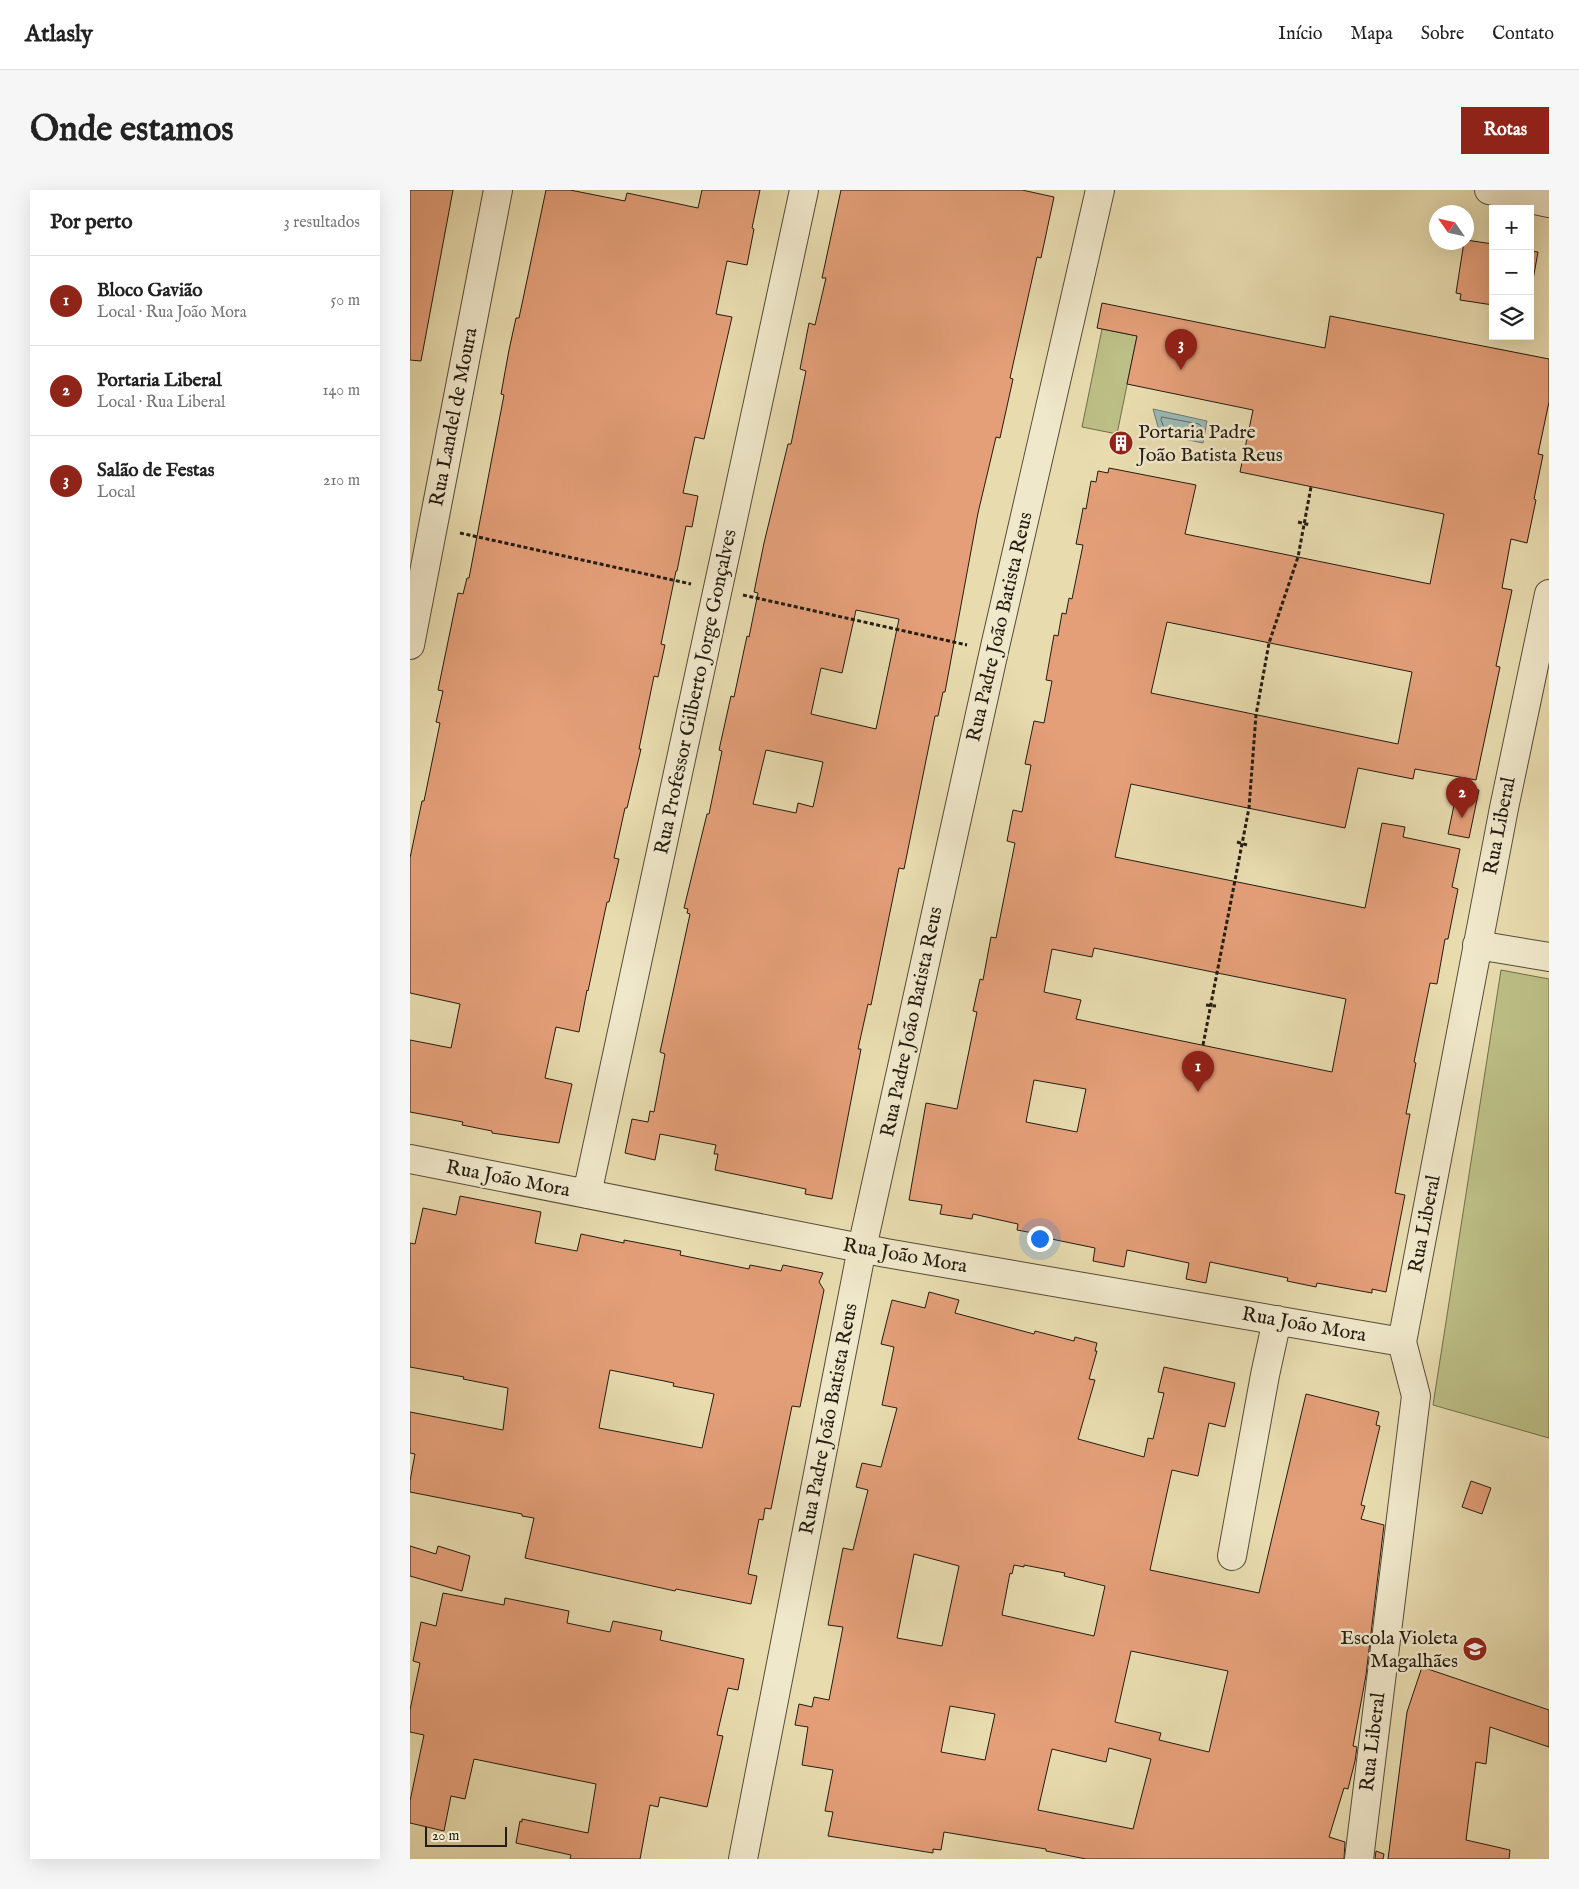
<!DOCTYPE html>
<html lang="pt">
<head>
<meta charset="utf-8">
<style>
	:root { --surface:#fff; --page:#f6f6f6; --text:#222; --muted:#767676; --line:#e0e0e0; --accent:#8f2418 }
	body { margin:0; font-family:"IM FELL English",serif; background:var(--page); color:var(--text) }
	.controls { position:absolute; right:15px; top:15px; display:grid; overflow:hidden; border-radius:0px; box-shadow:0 5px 20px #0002 }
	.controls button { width:45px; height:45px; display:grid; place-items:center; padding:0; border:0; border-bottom:1px solid var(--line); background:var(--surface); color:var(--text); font:25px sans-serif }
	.compass { position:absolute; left:1019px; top:15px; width:45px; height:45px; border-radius:50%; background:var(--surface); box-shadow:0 5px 20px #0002; rotate:304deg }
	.scale { position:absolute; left:15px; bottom:12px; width:82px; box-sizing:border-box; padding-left:5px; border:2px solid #241c11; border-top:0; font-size:14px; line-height:18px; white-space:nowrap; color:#241c11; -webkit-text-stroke:4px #f0e8cb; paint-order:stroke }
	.you { position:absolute; left:629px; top:1048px; width:18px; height:18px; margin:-12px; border:4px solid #fff; border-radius:50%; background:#1a73e8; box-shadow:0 0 0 8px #1a73e833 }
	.badge { display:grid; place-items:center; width:32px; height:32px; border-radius:50%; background:var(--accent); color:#fff; font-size:16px; font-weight:700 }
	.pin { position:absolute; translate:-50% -41px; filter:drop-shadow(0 1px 2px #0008) }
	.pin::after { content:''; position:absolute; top:26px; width:18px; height:15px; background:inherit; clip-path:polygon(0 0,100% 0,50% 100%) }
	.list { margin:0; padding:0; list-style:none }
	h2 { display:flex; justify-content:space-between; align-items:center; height:65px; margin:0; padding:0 20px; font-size:21px }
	h2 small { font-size:16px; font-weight:400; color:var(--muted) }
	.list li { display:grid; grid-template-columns:32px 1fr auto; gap:15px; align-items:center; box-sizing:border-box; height:90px; padding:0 20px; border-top:1px solid var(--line) }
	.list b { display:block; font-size:19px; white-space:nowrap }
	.list p { margin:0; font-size:16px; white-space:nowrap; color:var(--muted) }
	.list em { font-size:16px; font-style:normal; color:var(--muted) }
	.icon { flex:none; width:28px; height:28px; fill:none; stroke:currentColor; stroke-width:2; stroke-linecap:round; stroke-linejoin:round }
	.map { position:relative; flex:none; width:1139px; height:1669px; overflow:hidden; border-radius:0px }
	header { display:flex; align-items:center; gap:30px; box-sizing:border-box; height:70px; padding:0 25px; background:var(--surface); border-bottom:1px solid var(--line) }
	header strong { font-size:24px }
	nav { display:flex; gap:28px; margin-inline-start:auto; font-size:18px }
	.intro { display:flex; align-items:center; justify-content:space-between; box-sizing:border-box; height:120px; padding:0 30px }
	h1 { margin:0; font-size:35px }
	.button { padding:12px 22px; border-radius:0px; background:var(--accent); color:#fff; font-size:18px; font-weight:700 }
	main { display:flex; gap:30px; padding:0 30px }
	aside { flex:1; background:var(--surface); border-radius:0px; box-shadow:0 5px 20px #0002 }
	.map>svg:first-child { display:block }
	.green { fill:#bcbf86; stroke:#706e4c }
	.water { fill:#9ab9b4; stroke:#6b7a73 }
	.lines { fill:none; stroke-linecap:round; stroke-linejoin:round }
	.shore { stroke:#5f6a62; stroke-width:1 }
	.building { fill:#e49f79; stroke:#241c11; fill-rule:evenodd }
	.minor-casing { stroke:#554c38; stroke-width:30 }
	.path { stroke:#241c11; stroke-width:3; stroke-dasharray:4 2.5; stroke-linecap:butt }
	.minor { stroke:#f0e8cb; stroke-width:28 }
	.labels { text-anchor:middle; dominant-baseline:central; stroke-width:5; stroke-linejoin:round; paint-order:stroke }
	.street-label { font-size:20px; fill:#241c11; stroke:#f0e8cb }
	.poi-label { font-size:20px; fill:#241c11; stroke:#f0e8cb; text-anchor:start }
</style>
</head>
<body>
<header>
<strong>Atlasly</strong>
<nav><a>Início</a><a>Mapa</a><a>Sobre</a><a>Contato</a></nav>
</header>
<div class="intro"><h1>Onde estamos</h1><a class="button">Rotas</a></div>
<main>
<aside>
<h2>Por perto<small>3 resultados</small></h2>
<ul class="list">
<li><span class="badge">1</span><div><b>Bloco Gavião</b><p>Local · Rua João Mora</p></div><em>50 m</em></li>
<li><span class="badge">2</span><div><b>Portaria Liberal</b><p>Local · Rua Liberal</p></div><em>140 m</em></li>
<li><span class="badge">3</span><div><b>Salão de Festas</b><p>Local</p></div><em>210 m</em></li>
</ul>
</aside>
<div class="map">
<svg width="1139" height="1669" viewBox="0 0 1139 1669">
	<rect width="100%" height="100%" fill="#e8dcaf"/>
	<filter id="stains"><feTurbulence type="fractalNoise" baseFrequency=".004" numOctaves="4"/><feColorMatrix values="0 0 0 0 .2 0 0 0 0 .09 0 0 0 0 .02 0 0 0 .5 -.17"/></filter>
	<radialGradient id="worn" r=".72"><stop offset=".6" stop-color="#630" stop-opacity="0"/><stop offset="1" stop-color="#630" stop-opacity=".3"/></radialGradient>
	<path class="green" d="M 692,139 L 727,146 L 707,244 L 672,237 Z
		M 1091,780 L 1139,789 L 1139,1248 L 1023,1215 Z"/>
	<path class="water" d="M 743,219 L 797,231 L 793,253 L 750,244 Z"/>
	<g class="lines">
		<path class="shore" d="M 752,227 L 789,234 L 791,236 L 789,245 L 786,247 L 755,240 L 751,230 Z"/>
	</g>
	<path class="building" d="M 0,0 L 43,0 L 11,171 L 0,170 Z
		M 136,0 L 160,0 L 215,11 L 217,3 L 288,18 L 292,0 L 350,0 L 342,38 L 344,39 L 337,75 L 317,71 L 306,124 L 322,127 L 294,249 L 285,247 L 273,303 L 288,306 L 282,337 L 276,336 L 267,381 L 266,381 L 251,454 L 255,455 L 248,487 L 244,486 L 229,559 L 231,559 L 217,618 L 215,618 L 204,668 L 209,669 L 199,712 L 197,712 L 178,801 L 177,800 L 169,842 L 146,837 L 135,888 L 162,894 L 149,953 L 82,943 L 82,941 L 52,935 L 53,932 L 0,922 L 0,850 L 41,858 L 50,814 L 0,803 L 0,668 L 12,611 L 14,611 L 30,533 L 26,532 L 33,501 L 28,500 L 48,403 L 53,404 L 57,388 L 59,388 L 94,205 L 91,204 L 99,160 L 106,128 L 109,128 Z
		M 431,0 L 612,0 L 644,7 L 631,68 L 627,67 L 600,188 L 603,189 L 590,248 L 586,247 L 568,323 L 535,502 L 533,502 L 528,526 L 525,526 L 494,679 L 489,678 L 461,815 L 458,814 L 448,859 L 451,859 L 422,1009 L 395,1004 L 396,999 L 305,980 L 308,964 L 304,964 L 306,955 L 250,944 L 245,970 L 215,963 L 222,929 L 238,932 L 240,921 L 244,922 L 255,864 L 250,862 L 280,724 L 277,723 L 278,719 L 274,718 L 297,624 L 299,624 L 312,561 L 309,560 L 321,506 L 324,507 L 337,446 L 339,447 L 348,403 L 344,402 L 354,353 L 378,254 L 381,254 L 396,181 L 390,179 L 399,133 L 405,135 L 416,88 L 412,88 ZM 446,420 L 489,429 L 466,539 L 401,524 L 411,478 L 432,483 ZM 356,560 L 413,572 L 403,617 L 388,613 L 386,623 L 343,614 Z
		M 1056,50 L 1083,54 L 1083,115 L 1050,110 L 1051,104 L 1046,103 L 1054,52 L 1056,52 Z
		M 1120,61 L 1128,62 L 1123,90 L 1120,90 Z
		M 692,113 L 915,158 L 920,126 L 1139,169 L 1139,212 L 1128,264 L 1133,265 L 1124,309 L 1126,310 L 1117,353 L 1101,349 L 1092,398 L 1102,400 L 1086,476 L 1090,477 L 1066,590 L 1005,579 L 1003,589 L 948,578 L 935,638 L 721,594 L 705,667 L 955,718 L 972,633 L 995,637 L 993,647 L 1050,659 L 1042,697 L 1048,699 L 1038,749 L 1035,749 L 1027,794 L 1020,793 L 1004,872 L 1006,873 L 996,924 L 1000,924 L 985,1003 L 995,1005 L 976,1102 L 962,1099 L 962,1103 L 907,1093 L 906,1097 L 877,1091 L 878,1088 L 800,1072 L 796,1093 L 776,1089 L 779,1073 L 717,1060 L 714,1077 L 683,1071 L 685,1058 L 622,1045 L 623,1043 L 607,1040 L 608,1034 L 563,1024 L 562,1029 L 530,1024 L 532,1015 L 499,1010 L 516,913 L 547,919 L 567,822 L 563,821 L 570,789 L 573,790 L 581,747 L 586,748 L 605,653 L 597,651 L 603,620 L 612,622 L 621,575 L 615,574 L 624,531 L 634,533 L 642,491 L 636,490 L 644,445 L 648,446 L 652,423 L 656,424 L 659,408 L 662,409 L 673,355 L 666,354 L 672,324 L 673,318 L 676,319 L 681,291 L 686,292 L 688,281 L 698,283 L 699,278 L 786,295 L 775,344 L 1020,394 L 1034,324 L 830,282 L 843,220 L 717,194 L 727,146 L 687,138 ZM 757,432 L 1002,482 L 988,554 L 741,503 ZM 684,758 L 936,809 L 922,882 L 666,829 L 671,810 L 634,802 L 642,759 L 682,767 ZM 624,890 L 676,899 L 667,942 L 616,932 Z
		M 1048,596 L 1069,600 L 1059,648 L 1038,644 Z
		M 50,1006 L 131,1022 L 125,1053 L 167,1061 L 171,1044 L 214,1053 L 214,1050 L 271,1061 L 270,1065 L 339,1079 L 340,1075 L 371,1081 L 373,1075 L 413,1083 L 409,1092 L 414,1100 L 390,1217 L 382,1216 L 361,1319 L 355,1318 L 353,1330 L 349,1329 L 338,1384 L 347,1386 L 341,1414 L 266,1399 L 265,1401 L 115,1368 L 124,1328 L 112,1326 L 112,1324 L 0,1302 L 0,1291 L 5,1264 L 0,1263 L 0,1222 L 93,1240 L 98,1198 L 53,1189 L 54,1187 L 0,1177 L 0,1053 L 5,1054 L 13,1018 L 46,1025 ZM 200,1180 L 264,1193 L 263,1196 L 304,1204 L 292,1258 L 189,1238 Z
		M 519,1102 L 549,1110 L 545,1123 L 624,1144 L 625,1141 L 664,1151 L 665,1147 L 687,1153 L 685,1161 L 687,1161 L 679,1189 L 685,1190 L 668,1249 L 734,1267 L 738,1248 L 743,1249 L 754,1203 L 748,1202 L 754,1177 L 825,1193 L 815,1237 L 799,1233 L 788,1286 L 762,1280 L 740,1380 L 849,1403 L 896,1204 L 969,1222 L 966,1235 L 970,1236 L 951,1315 L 955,1316 L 951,1329 L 974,1335 L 956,1485 L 943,1556 L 947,1557 L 945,1571 L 938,1599 L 934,1598 L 919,1647 L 935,1652 L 934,1669 L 676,1669 L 636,1661 L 636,1659 L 534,1642 L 531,1660 L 523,1659 L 523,1663 L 418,1646 L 423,1622 L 415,1621 L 423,1580 L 392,1575 L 398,1537 L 385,1535 L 389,1514 L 402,1517 L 404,1507 L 419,1510 L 433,1437 L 418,1435 L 433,1358 L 443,1360 L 458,1300 L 446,1297 L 452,1273 L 471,1277 L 487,1218 L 472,1215 L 484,1157 L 471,1154 L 482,1110 L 515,1118 ZM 504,1364 L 549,1376 L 532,1456 L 487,1448 ZM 604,1375 L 614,1377 L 614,1375 L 655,1383 L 654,1386 L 695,1396 L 684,1446 L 592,1425 L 600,1383 L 602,1384 ZM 721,1461 L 818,1481 L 799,1562 L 749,1550 L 751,1543 L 705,1532 ZM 540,1516 L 585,1524 L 575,1570 L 531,1562 ZM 699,1558 L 741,1569 L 723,1639 L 628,1620 L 642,1559 L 696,1572 Z
		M 1061,1291 L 1081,1298 L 1072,1324 L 1052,1317 Z
		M 0,1356 L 26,1364 L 28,1356 L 60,1366 L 52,1401 L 0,1386 Z
		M 33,1403 L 94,1415 L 95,1408 L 159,1421 L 157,1433 L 200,1442 L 203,1431 L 252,1441 L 250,1450 L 334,1469 L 328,1500 L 318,1498 L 307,1545 L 313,1546 L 297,1617 L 250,1607 L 248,1617 L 240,1615 L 230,1669 L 160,1669 L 161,1665 L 106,1653 L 110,1631 L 112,1632 L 112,1629 L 178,1643 L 186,1594 L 64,1569 L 55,1609 L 41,1606 L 34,1641 L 0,1633 L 0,1611 L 14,1545 L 0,1542 L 0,1520 L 10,1473 L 3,1471 L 11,1432 L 26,1436 Z
		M 1012,1477 L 1139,1520 L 1139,1557 L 1080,1537 L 1076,1574 L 1066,1572 L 1056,1650 L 1100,1660 L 1099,1669 L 978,1669 L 997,1522 Z
		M 966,1661 L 974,1664 L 973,1669 L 965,1669 Z"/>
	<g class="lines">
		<defs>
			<path id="minor" d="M 1079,0 L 1139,13
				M 0,455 L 88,0
				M 1067,755 L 1139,767
				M 0,969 L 476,1063 L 992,1152
				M 177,1004 L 394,0
				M 822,1366 L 855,1185 L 867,1130
				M 333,1669 L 452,1058 L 584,461 L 690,0
				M 949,1669 L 1006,1206 L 992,1152 L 1094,618 L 1139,404"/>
		</defs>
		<use href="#minor" class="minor-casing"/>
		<path class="path" d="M 888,332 L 900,335
			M 50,343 L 281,394
			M 333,405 L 557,455
			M 827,652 L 837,655
			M 796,815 L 806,816
			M 793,855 L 839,618 L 846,525 L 859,453 L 888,367 L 901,297"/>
		<use href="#minor" class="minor"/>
	</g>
	<defs>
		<symbol id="building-disc" viewBox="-11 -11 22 22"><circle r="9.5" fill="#8f2418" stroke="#f0e8cb"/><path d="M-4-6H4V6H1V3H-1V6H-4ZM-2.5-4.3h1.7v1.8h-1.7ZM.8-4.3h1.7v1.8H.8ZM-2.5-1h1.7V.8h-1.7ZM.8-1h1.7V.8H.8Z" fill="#fff"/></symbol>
		<symbol id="school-disc" viewBox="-11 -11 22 22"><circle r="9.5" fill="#8f2418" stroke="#f0e8cb"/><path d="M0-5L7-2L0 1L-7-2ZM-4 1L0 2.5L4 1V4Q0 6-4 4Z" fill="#fff"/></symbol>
	</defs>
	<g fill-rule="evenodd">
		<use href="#building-disc" x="697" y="239" width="28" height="28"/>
		<use href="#school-disc" x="1051" y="1445" width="28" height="28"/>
	</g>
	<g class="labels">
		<g class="street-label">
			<text transform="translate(44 227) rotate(-79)">Rua Landel de Moura</text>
			<text transform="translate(590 437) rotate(-77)">Rua Padre João Batista Reus</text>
			<text transform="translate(286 502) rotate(-78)">Rua Professor Gilberto Jorge Gonçalves</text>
			<text transform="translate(1090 636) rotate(-79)">Rua Liberal</text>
			<text transform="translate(502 832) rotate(-78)">Rua Padre João Batista Reus</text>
			<text transform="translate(98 989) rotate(11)">Rua João Mora</text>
			<text transform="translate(1015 1034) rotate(-79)">Rua Liberal</text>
			<text transform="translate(495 1066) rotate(10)">Rua João Mora</text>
			<text transform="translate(894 1135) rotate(10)">Rua João Mora</text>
			<text transform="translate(419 1229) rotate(-79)">Rua Padre João Batista Reus</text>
			<text transform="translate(963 1552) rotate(-83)">Rua Liberal</text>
		</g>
		<g class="poi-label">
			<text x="728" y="242">Portaria Padre<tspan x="728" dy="23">João Batista Reus</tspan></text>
			<text x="1048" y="1448" text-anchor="end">Escola Violeta<tspan x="1048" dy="23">Magalhães</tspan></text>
		</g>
	</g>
	<rect width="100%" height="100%" filter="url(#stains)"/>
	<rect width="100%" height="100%" fill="url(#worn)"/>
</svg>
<div class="controls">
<button>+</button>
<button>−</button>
<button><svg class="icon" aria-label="layers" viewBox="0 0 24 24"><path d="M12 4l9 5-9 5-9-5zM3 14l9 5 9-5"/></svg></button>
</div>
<svg class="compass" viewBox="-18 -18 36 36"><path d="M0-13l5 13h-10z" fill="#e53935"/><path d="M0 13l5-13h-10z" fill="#767676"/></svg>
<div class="scale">20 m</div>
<div class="you"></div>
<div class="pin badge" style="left:788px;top:902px">1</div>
<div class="pin badge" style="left:1052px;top:628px">2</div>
<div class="pin badge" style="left:771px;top:180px">3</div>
</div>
</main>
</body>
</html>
